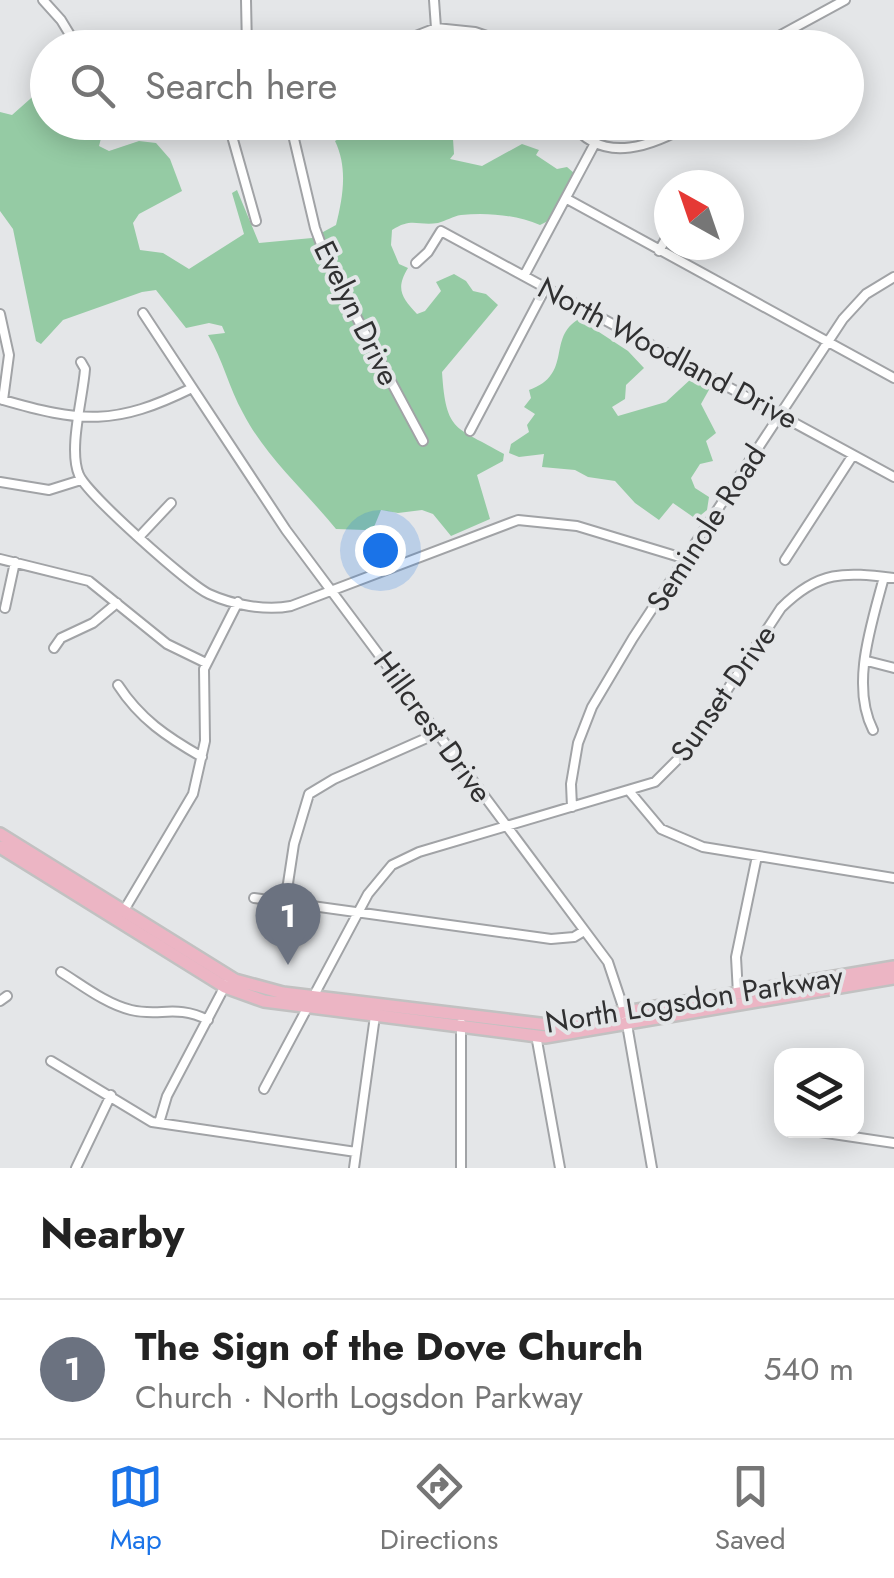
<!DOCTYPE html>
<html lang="en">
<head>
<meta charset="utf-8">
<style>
	:root { --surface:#fff; --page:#f2f2f2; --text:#222; --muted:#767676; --line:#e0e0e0; --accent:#1a73e8 }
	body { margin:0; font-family:Jost,sans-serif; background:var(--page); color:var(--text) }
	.controls { position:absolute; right:30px; bottom:30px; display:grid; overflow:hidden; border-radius:20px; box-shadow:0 5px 25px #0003 }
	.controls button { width:90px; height:90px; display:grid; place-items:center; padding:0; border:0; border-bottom:2px solid var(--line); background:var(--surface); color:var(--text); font:50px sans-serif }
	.compass { position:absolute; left:654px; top:170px; width:90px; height:90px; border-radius:50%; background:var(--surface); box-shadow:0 5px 25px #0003; rotate:320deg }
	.you { position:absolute; left:380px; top:550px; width:35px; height:35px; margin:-25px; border:8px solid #fff; border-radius:50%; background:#1a73e8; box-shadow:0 0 0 15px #1a73e833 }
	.badge { display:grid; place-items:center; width:65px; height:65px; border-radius:50%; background:var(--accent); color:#fff; font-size:32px; font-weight:700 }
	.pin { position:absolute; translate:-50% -82px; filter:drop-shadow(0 2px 5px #0008) }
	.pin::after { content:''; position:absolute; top:52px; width:35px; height:30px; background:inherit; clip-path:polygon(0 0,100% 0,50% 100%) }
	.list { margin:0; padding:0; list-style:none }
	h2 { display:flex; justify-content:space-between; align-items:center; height:130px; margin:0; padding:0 40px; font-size:42px }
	h2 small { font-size:32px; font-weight:400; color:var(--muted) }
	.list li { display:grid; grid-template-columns:65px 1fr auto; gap:30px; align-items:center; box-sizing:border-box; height:140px; padding:0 40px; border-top:2px solid var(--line) }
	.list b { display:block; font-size:38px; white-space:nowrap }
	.list p { margin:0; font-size:32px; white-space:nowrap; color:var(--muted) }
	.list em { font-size:32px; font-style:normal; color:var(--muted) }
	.icon { flex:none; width:55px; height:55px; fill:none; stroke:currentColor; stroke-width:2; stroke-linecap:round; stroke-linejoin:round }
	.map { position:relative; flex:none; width:894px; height:1168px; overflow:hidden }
	.search { position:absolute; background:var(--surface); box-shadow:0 5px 25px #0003; left:30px; right:30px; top:30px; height:110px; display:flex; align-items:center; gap:25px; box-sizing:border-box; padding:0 35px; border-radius:55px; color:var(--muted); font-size:38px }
	.sheet { height:270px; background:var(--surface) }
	nav { display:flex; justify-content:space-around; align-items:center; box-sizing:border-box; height:140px; border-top:2px solid var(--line); background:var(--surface); font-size:28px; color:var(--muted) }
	nav a { display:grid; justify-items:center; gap:5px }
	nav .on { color:var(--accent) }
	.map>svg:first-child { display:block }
	.green { fill:#95cba4 }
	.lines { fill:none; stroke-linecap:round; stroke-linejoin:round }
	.minor-casing { stroke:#a1a3a6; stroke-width:12 }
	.major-casing { stroke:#c1c1c1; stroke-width:16 }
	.minor { stroke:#fff; stroke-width:8 }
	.major { stroke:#ecb5c4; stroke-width:11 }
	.labels { text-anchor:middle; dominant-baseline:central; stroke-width:8; stroke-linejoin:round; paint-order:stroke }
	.street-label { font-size:30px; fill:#303031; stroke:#e4e6e8 }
</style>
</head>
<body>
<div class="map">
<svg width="894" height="1168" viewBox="0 0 894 1168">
	<rect width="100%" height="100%" fill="#e4e6e8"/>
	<path class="green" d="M 47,84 L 48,122 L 105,123 L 99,146 L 109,151 L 139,141 L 156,143 L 170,159 L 182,191 L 139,214 L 133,223 L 140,250 L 163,253 L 189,269 L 244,234 L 232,193 L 237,190 L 259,243 L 312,238 L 336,225 C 343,197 348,168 335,141 L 347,134 L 352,123 L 465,123 L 462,126 L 464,134 L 453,139 L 454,154 L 450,159 L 482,166 L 522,144 L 539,150 L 536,155 L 557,169 L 567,167 L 574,173 L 548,221 L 540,225 C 516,215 487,212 461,215 C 453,216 446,221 438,223 C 417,226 412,217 392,230 L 391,245 L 399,264 L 408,268 C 395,289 402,298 417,314 L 425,311 L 441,291 L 436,282 L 454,274 L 466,281 L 473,291 L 486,294 L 498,305 L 442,372 C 446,434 456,426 504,454 L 503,461 L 477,475 L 490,519 L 451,536 L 433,514 L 422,510 L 398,513 L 381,510 L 374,527 L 365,530 L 336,529 C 306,492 265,456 243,413 C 229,388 223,360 208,335 L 225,333 L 222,326 L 209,323 L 186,328 L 156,290 L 142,292 L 63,320 L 41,344 L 36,341 L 13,229 L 0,211 L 0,112 L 12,115 Z
		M 579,319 L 628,351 L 644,368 L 626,385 L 625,399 L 612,407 L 618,416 L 666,402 L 692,378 L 710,388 L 701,404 L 716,433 L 706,441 L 713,461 L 700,464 L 691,478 L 695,488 L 709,497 L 707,510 L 696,519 L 673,503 L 659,520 L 635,503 L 615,481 L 588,477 L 575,470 L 542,467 L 544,454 L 519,457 L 509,453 L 511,444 L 529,432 L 527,425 L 535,414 L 524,407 L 531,398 L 529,390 C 574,374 546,338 579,319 Z"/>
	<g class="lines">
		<defs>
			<path id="minor" d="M 43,0 L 61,20 L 78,48
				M 246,0 L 247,48
				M 434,0 L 436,28
				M 385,48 L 436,28 L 475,32 L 522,48
				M 757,48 L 845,0
				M 228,122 L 256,221
				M 290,122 L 315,228 L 329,266 L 423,441
				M 571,122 C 603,167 655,145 694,122
				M 567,199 L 894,378
				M 659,251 L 669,233
				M 416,263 L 428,252 L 441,231 L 894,477
				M 524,276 L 594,145
				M 143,313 L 286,530 L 608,962 L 625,1013 L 652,1168
				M 0,314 L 9,355 L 3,400
				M 81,362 L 85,369 C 83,398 68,449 79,475 C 88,495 188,584 209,594 C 233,605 266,611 291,606 L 518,520 L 577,526 L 686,559
				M 0,399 C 82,423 115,426 192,388
				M 470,431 L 546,287
				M 0,482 L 49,490 L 81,480
				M 140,536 L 171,503
				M 0,559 L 89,581 L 167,644 L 206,663
				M 785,560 L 853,455
				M 5,608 L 15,562
				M 54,648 L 61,638 L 93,623 L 117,603
				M 867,661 L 894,668
				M 118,685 C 140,719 167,737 202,757
				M 873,730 C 850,685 872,623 884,577
				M 630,792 L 661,829 L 703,847 L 894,878
				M 572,807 L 571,784 L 578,743 L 592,707 L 633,638 L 843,319 L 866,294 L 894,277
				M 254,898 L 551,939 L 574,937 L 584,931
				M 285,903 L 294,844 L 309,794 L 334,779 L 438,733
				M 123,912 L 193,794 L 205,741 L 204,669 L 238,602
				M 61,972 C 82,985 106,1004 131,1010 C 160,1017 176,1004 208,1020
				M 738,994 L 736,957 L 757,856
				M 0,1001 L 7,996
				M 536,1035 L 560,1168
				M 51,1061 L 152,1122 L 356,1152
				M 264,1089 L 368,894 L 392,865 L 419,852 L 655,782 L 689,748 L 781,608 C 819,570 844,572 894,578
				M 159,1123 L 167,1096 L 226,984
				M 806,1130 L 894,1143
				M 76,1168 L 111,1095
				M 354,1168 L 375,1016
				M 461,1168 L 461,1023"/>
			<path id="major" d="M 0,834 L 235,980 L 283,993 L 548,1025 L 894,967
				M 0,847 L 225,987 L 264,1001 L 545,1037 L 894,978"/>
		</defs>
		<use href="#minor" class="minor-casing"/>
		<use href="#major" class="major-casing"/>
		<use href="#minor" class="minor"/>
		<use href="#major" class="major"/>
	</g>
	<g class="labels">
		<g class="street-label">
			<text transform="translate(357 313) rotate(64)">Evelyn Drive</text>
			<text transform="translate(668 353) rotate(28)">North Woodland Drive</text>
			<text transform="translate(706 528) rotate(-57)">Seminole Road</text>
			<text transform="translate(723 693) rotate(-55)">Sunset Drive</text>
			<text transform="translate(433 727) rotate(54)">Hillcrest Drive</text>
			<text transform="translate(694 999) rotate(-9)">North Logsdon Parkway</text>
		</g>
	</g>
</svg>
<div class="controls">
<button><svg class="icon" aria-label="layers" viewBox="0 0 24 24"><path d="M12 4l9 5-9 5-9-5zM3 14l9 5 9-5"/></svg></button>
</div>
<svg class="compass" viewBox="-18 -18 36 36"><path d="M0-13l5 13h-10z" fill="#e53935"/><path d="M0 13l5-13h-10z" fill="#767676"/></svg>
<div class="you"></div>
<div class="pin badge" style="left:288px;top:965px;background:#6b7280">1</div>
<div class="search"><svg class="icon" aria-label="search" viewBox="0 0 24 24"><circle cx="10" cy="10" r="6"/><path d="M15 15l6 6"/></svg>Search here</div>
</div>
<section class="sheet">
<h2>Nearby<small></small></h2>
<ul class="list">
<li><span class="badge" style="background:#6b7280">1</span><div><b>The Sign of the Dove Church</b><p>Church · North Logsdon Parkway</p></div><em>540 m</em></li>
</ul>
</section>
<nav>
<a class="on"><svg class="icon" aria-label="map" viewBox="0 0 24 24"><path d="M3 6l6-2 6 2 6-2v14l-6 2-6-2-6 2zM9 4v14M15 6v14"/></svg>Map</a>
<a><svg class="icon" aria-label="directions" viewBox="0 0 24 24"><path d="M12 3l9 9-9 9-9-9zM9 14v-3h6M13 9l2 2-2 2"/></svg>Directions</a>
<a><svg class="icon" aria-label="saved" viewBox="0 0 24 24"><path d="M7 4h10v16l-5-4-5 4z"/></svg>Saved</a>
</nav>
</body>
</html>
